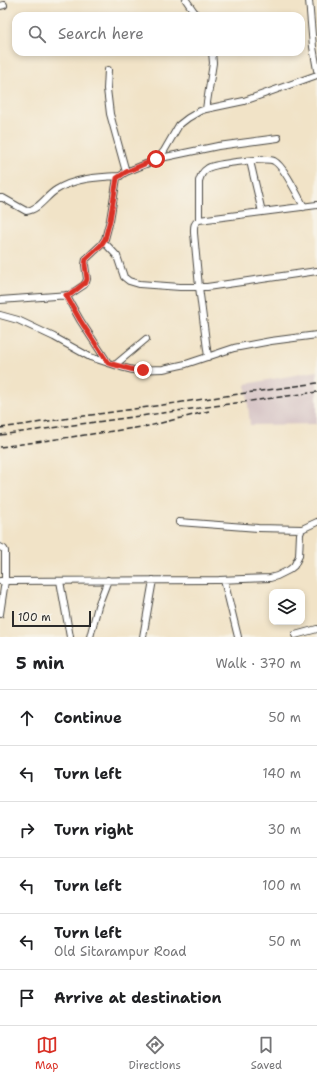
<!DOCTYPE html>
<html lang="en">
<head>
<meta charset="utf-8">
<style>
	:root { --surface:#fff; --page:#f2f2f2; --text:#202124; --muted:#757577; --line:#e0e0e0; --accent:#d93025 }
	body { margin:0; font-family:"Shantell Sans",sans-serif; background:var(--page); color:var(--text) }
	.controls { position:absolute; right:12px; bottom:12px; display:grid; overflow:hidden; border-radius:8px; box-shadow:0 2px 6px #0003 }
	.controls button { width:36px; height:36px; display:grid; place-items:center; padding:0; border:0; border-bottom:1px solid var(--line); background:var(--surface); color:var(--text); font:20px sans-serif }
	.scale { position:absolute; left:12px; bottom:10px; width:79px; box-sizing:border-box; padding-left:4px; border:2px solid #2b2b2b; border-top:0; font-size:11px; line-height:14px; white-space:nowrap; color:#2b2b2b; -webkit-text-stroke:3px #f7f3e8; paint-order:stroke }
	.stop { position:absolute; width:12px; height:12px; margin:-9px; border:3px solid #d93025; border-radius:50%; background:#fff }
	.stop.end { background:#d93025; border-color:#fff; box-shadow:0 1px 4px #0008 }
	.list { margin:0; padding:0; list-style:none }
	h2 { display:flex; justify-content:space-between; align-items:center; height:52px; margin:0; padding:0 16px; font-size:17px }
	h2 small { font-size:13px; font-weight:400; color:var(--muted) }
	.list li { display:grid; grid-template-columns:26px 1fr auto; gap:12px; align-items:center; box-sizing:border-box; height:56px; padding:0 16px; border-top:1px solid var(--line) }
	.list b { display:block; font-size:15px; white-space:nowrap }
	.list p { margin:0; font-size:13px; white-space:nowrap; color:var(--muted) }
	.list em { font-size:13px; font-style:normal; color:var(--muted) }
	.icon { flex:none; width:22px; height:22px; fill:none; stroke:currentColor; stroke-width:2; stroke-linecap:round; stroke-linejoin:round }
	.map { position:relative; flex:none; width:317px; height:637px; overflow:hidden }
	.search { position:absolute; background:var(--surface); box-shadow:0 2px 6px #0003; left:12px; right:12px; top:12px; height:44px; display:flex; align-items:center; gap:10px; box-sizing:border-box; padding:0 14px; border-radius:12px; color:var(--muted); font-size:15px }
	.sheet { height:388px; background:var(--surface) }
	nav { display:flex; justify-content:space-around; align-items:center; box-sizing:border-box; height:56px; border-top:1px solid var(--line); background:var(--surface); font-size:11px; color:var(--muted) }
	nav a { display:grid; justify-items:center; gap:2px }
	nav .on { color:var(--accent) }
	.map>svg:first-child { display:block }
	.industrial { fill:#d2bec1 }
	.lines { fill:none; stroke-linecap:round; stroke-linejoin:round }
	.minor-casing { stroke:#494742; stroke-width:8 }
	.minor { stroke:#fff; stroke-width:6 }
	.rail { stroke:#2b2b2b; stroke-width:1.5; stroke-dasharray:6 3; stroke-linecap:butt }
	.route { stroke:#d93025; stroke-width:5 }
</style>
</head>
<body>
<div class="map">
<svg width="317" height="637" viewBox="0 0 317 637">
	<rect width="100%" height="100%" fill="#f7f3e8"/>
	<filter id="ink" filterUnits="userSpaceOnUse"><feTurbulence type="fractalNoise" baseFrequency=".025" numOctaves="2"/><feDisplacementMap in="SourceGraphic" scale="8" xChannelSelector="R" yChannelSelector="G"/><feConvolveMatrix kernelMatrix="1 2 1 2 8 2 1 2 1" color-interpolation-filters="sRGB"/></filter>
	<filter id="wash" filterUnits="userSpaceOnUse"><feTurbulence type="fractalNoise" baseFrequency=".012" numOctaves="4" result="noise"/><feDisplacementMap in="SourceGraphic" scale="16" xChannelSelector="R" yChannelSelector="G"/><feGaussianBlur stdDeviation="0.9" result="paint"/><feColorMatrix in="noise" values="0 0 0 0 0 0 0 0 0 0 0 0 0 0 0 0 0 1.4 0 .05"/><feComposite in="paint" operator="in"/></filter>
	<g filter="url(#wash)">
		<rect width="100%" height="100%" fill="#f1e3c7"/>
		<path class="industrial" d="M 317,371 L 317,424 L 250,425 L 246,384 Z"/>
	</g>
	<g filter="url(#ink)">
		<g class="lines">
			<defs>
				<path id="minor" d="M 186,0 L 197,16
					M 309,0 L 313,47 L 317,70
					M 0,6 L 4,5
					M 108,70 L 107,89 L 110,114 L 126,172
					M 206,109 L 213,63 L 212,52
					M 156,159 L 218,146 L 278,138
					M 250,161 L 262,212
					M 0,198 L 3,198 L 26,211 C 39,210 46,196 56,190 C 75,178 98,177 120,176
					M 199,220 L 199,181 C 201,175 202,172 208,168 C 215,164 267,157 274,161 C 284,166 298,196 304,207
					M 104,242 L 117,256 L 124,277 L 129,281 L 139,284 L 180,287 L 207,287 L 317,271
					M 66,295 L 80,320 L 108,363
					M 0,300 L 69,295 L 84,285 L 86,282 L 87,279 L 85,265 L 86,259 L 101,245 L 105,239 L 110,220 L 117,178 L 126,172 L 151,162 L 158,158 L 164,151 L 179,125 L 188,118 L 200,111 L 206,109 L 244,101 L 317,75
					M 0,315 L 18,320 L 54,337 L 90,357 L 121,367 L 133,370 L 163,369 L 186,364 L 234,348 L 271,341 L 317,335
					M 208,357 L 199,287 L 194,233 C 194,227 193,224 199,220 L 317,205
					M 115,365 L 146,339
					M 179,522 L 258,528 L 302,529
					M 0,547 L 4,549 L 5,551 L 5,581 L 0,614
					M 224,580 L 238,637
					M 0,581 L 219,580 L 270,578 L 277,576 L 289,570 L 294,566 L 299,556 L 300,534 L 302,529 L 317,522
					M 60,581 L 70,637
					M 295,635 L 317,629
					M 90,637 L 98,606 L 108,580
					M 143,637 L 153,580"/>
			</defs>
			<use href="#minor" class="minor-casing"/>
			<use href="#minor" class="minor"/>
			<path class="rail" d="M 0,428 L 317,383
				M 0,435 L 317,392
				M 0,447 L 149,426 L 209,411"/>
		</g>
	</g>
	<g class="lines" filter="url(#ink)">
		<path class="route" d="M 143,370 L 134,370 L 108,363 L 80,320 L 66,295 L 71,294 L 86,282 L 87,279 L 85,265 L 86,259 L 101,245 L 105,239 L 110,220 L 117,178 L 126,172 L 156,159"/>
	</g>
</svg>
<div class="controls">
<button><svg class="icon" aria-label="layers" viewBox="0 0 24 24"><path d="M12 4l9 5-9 5-9-5zM3 14l9 5 9-5"/></svg></button>
</div>
<div class="scale">100 m</div>
<div class="stop" style="left:156px;top:159px"></div>
<div class="stop end" style="left:143px;top:370px"></div>
<div class="search"><svg class="icon" aria-label="search" viewBox="0 0 24 24"><circle cx="10" cy="10" r="6"/><path d="M15 15l6 6"/></svg>Search here</div>
</div>
<section class="sheet">
<h2>5 min<small>Walk · 370 m</small></h2>
<ul class="list">
<li><svg class="icon" aria-label="ahead" viewBox="0 0 24 24"><path d="M12 20V5M6 11l6-6 6 6"/></svg><div><b>Continue</b></div><em>50 m</em></li>
<li><svg class="icon" aria-label="left" viewBox="0 0 24 24"><path d="M17 20v-9H6M10 6l-5 5 5 5"/></svg><div><b>Turn left</b></div><em>140 m</em></li>
<li><svg class="icon" aria-label="right" viewBox="0 0 24 24"><path d="M7 20v-9h11M14 6l5 5-5 5"/></svg><div><b>Turn right</b></div><em>30 m</em></li>
<li><svg class="icon" aria-label="left" viewBox="0 0 24 24"><path d="M17 20v-9H6M10 6l-5 5 5 5"/></svg><div><b>Turn left</b></div><em>100 m</em></li>
<li><svg class="icon" aria-label="left" viewBox="0 0 24 24"><path d="M17 20v-9H6M10 6l-5 5 5 5"/></svg><div><b>Turn left</b><p>Old Sitarampur Road</p></div><em>50 m</em></li>
<li><svg class="icon" aria-label="arrive" viewBox="0 0 24 24"><path d="M6 21V4h12l-3 4 3 4H6"/></svg><div><b>Arrive at destination</b></div></li>
</ul>
</section>
<nav>
<a class="on"><svg class="icon" aria-label="map" viewBox="0 0 24 24"><path d="M3 6l6-2 6 2 6-2v14l-6 2-6-2-6 2zM9 4v14M15 6v14"/></svg>Map</a>
<a><svg class="icon" aria-label="directions" viewBox="0 0 24 24"><path d="M12 3l9 9-9 9-9-9zM9 14v-3h6M13 9l2 2-2 2"/></svg>Directions</a>
<a><svg class="icon" aria-label="saved" viewBox="0 0 24 24"><path d="M7 4h10v16l-5-4-5 4z"/></svg>Saved</a>
</nav>
</body>
</html>
